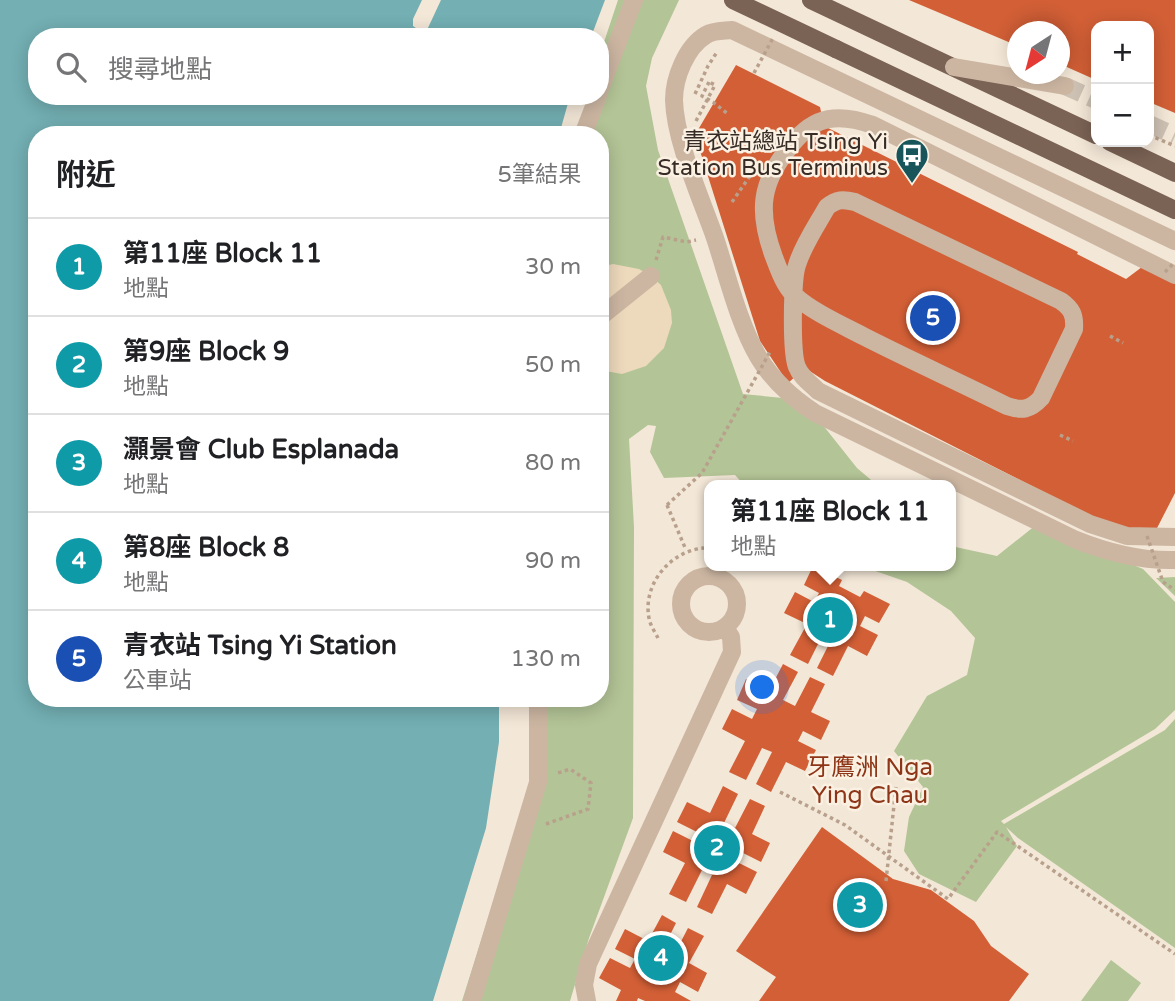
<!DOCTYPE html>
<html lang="zh-TW">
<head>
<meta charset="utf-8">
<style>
	:root { --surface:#fff; --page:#f6f6f6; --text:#202124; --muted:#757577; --line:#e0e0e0; --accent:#17555b }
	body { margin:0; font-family:"Varela Round","Noto Sans TC",sans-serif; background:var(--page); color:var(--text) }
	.controls { position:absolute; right:21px; top:21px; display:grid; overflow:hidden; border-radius:14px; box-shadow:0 4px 18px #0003 }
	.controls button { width:63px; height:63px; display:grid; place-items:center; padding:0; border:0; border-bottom:2px solid var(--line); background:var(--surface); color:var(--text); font:35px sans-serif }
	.compass { position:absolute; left:1007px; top:21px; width:63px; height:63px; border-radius:50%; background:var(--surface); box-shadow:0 4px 18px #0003; rotate:216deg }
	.you { position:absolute; left:763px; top:688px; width:24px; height:24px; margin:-18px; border:5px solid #fff; border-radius:50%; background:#1a73e8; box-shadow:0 0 0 10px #1a73e833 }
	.badge { display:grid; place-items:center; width:46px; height:46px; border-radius:50%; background:var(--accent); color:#fff; font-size:23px; font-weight:700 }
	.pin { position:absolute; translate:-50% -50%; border:4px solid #fff; box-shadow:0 2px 7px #0006 }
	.popup { position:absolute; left:704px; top:480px; width:252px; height:91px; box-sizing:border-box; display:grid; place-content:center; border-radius:14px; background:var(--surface); filter:drop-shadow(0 2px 5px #0005); font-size:23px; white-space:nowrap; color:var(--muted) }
	.popup b { font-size:26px; color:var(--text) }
	.popup::after { content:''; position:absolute; left:50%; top:100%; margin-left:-14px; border:14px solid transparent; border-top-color:var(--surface) }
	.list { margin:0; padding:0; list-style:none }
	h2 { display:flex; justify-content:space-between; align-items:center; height:91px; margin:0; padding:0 28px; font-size:30px }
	h2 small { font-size:23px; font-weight:400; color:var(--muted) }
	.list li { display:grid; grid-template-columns:46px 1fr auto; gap:21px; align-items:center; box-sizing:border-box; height:98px; padding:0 28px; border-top:2px solid var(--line) }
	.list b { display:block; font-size:26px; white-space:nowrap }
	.list p { margin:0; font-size:23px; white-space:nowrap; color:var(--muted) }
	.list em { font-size:23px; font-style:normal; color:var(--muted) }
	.icon { flex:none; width:38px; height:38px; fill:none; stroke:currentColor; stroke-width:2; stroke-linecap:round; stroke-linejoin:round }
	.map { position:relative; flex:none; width:1175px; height:1001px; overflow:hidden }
	.search { position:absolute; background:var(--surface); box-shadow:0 4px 18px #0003; left:28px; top:28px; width:581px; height:77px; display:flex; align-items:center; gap:18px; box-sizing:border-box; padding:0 24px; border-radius:28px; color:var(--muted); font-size:26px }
	.panel { position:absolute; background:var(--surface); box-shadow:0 4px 18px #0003; left:28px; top:126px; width:581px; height:581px; border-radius:28px }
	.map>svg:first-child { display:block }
	.green { fill:#b3c496 }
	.plaza { fill:#edd9bc }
	.water { fill:#73afb3 }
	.building { fill:#d25f36 }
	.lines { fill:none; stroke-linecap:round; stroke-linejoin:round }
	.minor-tunnel { stroke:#cdc1b3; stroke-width:18; stroke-dasharray:18 9; stroke-linecap:butt }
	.path { stroke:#b8a08c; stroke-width:3.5; stroke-dasharray:3.5 3.5; stroke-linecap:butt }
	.minor { stroke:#ccb6a2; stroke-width:18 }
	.major { stroke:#7a6254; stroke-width:18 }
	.path-bridge { stroke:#b8a08c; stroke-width:3.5; stroke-dasharray:3.5 3.5; stroke-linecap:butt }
	.minor-bridge { stroke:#ccb6a2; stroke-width:18 }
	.major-bridge { stroke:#7a6254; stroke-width:18 }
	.labels { text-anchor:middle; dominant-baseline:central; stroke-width:5; stroke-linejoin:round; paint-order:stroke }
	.poi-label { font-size:23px; fill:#362b25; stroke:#fbf1e3; text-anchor:end }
	.neighbourhood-label { font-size:24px; fill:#8d3516; stroke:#fbf1e3 }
</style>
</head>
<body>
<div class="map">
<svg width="1175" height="1001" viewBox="0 0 1175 1001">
	<rect width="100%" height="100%" fill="#f3e7d7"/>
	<path class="green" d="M 618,0 L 679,0 L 652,58 L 646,86 L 658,150 L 743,394 L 783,398 L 822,424 L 857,468 L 877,485 L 744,485 L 735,475 L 664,478 L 650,452 L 656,426 L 648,425 L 629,439 L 634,527 L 633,818 L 589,938 L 570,1001 L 462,1001 L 529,788 L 529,698 L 600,698 L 600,135 L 578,135 L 588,96 L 600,96 L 600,54 Z
		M 1036,525 L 1143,569 L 1175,602 L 1175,710 L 1155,729 L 1001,821 L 1004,824 L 1165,730 L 1175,719 L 1175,948 L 1018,838 L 1006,827 L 1017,846 L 976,902 L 919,874 L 904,851 L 909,817 L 923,787 L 894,751 L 927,696 L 967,675 L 975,638 L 951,611 L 907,582 L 861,566 L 951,566 L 951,546 L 997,556 Z
		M 1175,577 L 1175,596 L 1156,578 Z
		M 1111,960 L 1141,983 L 1128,1001 L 1081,1001 Z"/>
	<path class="plaza" d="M 613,264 L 639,269 L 651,276 L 661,285 L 671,310 L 672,323 L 664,348 L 646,366 L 622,374 L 600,370 L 600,267 Z"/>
	<path class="water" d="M 0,0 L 422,0 L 413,19 L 413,26 L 422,32 L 427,30 L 441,0 L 605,0 L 591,37 L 37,37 L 37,96 L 570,96 L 559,135 L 37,135 L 37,698 L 499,698 L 499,742 L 486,828 L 433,1001 L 0,1001 Z"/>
	<path class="building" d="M 909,0 L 1175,0 L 1175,113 L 1149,102 L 1149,26 L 1096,26 L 1096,80 L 1060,64 L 1060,32 L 1018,32 L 1018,46 Z
		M 736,65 L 820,107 L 824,126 L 1078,252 L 1077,254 L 1126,279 L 1146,264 L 1175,278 L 1175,493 L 1155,532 L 1138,540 L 825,381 L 805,368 L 788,383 L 760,341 L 695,135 Z
		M 813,566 L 842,580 L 839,586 L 860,597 L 864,591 L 890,604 L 879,623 L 865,616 L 860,626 L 878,635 L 867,656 L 848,646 L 833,676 L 817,668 L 833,636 L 824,632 L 808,664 L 790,655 L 807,624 L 784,613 L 795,592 L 814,602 L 819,593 L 804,585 Z
		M 783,664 L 798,672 L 783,700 L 795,706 L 810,677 L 825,684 L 811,712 L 830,721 L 821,740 L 803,731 L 798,741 L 816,750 L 805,771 L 786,762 L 771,792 L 756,784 L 772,752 L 762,748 L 746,780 L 729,772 L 745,741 L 722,729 L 732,709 L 752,719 L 757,709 L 737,700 L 746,679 L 769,691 Z
		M 723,786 L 738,794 L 724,823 L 735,828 L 750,799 L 765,806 L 752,834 L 770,843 L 761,862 L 743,853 L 739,863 L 757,872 L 746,894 L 727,884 L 712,914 L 697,907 L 712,875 L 702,870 L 686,902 L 669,894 L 685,863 L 663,852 L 673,831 L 693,841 L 697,832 L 677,822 L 687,802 L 710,813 Z
		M 822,827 L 893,879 L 931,890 L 974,921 L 991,946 L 1029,974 L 1009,1001 L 759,1001 L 776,977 L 736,951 Z
		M 662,915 L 676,923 L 662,951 L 673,957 L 688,928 L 704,936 L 689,963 L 707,973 L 698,992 L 680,982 L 675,992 L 691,1001 L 645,1001 L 638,998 L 637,1001 L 616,1001 L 621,990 L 599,978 L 610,958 L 630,968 L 635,959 L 615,949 L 625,929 L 648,941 Z"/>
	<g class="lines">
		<path class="minor-tunnel" d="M 1065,86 L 1096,100
			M 1149,124 L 1175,136"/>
		<path class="path" d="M 709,82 L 702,96 L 713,102 L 729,115
			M 695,94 L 708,66 L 717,52
			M 696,121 L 715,85 L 709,82
			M 1149,135 L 1175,146
			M 732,202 L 750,176
			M 656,260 L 663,237 L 687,242 L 696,240
			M 1110,336 L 1123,343
			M 1060,435 L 1073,441
			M 667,505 L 686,550
			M 1163,582 L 1175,590
			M 658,638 C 655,632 650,625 649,618 C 642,582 674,547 709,548
			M 780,792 L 845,825 L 948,899 L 997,832 L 1175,954
			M 546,824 L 588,809 L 591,783 L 570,769 L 558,773"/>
		<path class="minor" d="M 600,89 L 634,0
			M 583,135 L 598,96
			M 1175,241 L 732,30 C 723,31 714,30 706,35 C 686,47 674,78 674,100 C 675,141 701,198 715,238 C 727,274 739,325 759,358 C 773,381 792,398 815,413 L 1074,539 C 1106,552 1140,561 1175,560
			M 1175,275 L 873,125 C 839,113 815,115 792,144 C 760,182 757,211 774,257 C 779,270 784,285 794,295 C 811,311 842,325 863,336 C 910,360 959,382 1007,406 C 1022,411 1030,410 1041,398 L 1074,329 C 1075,315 1072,309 1061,301 L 855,202 C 843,199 837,199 827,207 C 817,225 803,245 797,265 C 792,280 791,353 797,367 C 801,377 810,383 818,391 L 1090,524 L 1127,536 L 1175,537
			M 600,317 L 651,276
			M681 604a28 28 0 1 1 56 0a28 28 0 1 1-56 0Z
			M 472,1001 L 539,779 L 539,698
			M 587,1001 L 584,985 L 588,964 L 732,652 L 731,637 L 725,628"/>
		<path class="major" d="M 811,0 L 1096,135
			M 836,49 L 1175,210
			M 1110,142 L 1175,173"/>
		<path class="path-bridge" d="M 754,73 L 773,38
			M 1165,272 L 1175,262
			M 667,505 L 702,473 L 770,352
			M 1147,536 L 1163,582
			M 886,881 L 896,786"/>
		<path class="minor-bridge" d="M 954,67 L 1065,86"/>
		<path class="major-bridge" d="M 733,0 L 836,49"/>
	</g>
	<defs>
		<symbol id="bus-pin" viewBox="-11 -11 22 30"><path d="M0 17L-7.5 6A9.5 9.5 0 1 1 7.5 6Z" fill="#17555b" stroke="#fbf1e3"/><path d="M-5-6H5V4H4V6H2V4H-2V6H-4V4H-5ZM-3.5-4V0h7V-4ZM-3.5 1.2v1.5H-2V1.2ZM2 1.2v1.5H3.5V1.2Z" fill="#fff"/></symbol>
	</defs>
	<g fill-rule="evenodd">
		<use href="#bus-pin" x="893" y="136" width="38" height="52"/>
	</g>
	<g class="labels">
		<g class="poi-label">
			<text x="888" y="142">青衣站總站 Tsing Yi<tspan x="888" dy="26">Station Bus Terminus</tspan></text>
		</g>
		<g class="neighbourhood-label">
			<text x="870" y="767">牙鷹洲 Nga<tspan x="870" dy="28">Ying Chau</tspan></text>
		</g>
	</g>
</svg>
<div class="controls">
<button>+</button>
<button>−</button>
</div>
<svg class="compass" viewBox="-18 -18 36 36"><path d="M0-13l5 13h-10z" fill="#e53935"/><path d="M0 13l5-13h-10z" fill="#757577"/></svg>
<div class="you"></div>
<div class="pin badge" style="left:830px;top:620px;background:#0f9aa8">1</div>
<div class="popup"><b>第11座 Block 11</b>地點</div>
<div class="pin badge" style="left:717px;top:848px;background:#0f9aa8">2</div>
<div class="pin badge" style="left:860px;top:905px;background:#0f9aa8">3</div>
<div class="pin badge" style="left:661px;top:958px;background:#0f9aa8">4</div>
<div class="pin badge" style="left:933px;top:318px;background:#1a4fb4">5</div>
<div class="search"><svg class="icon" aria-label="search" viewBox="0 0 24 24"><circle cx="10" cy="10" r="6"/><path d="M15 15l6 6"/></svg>搜尋地點</div>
<section class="panel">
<h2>附近<small>5筆結果</small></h2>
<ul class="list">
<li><span class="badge" style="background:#0f9aa8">1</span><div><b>第11座 Block 11</b><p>地點</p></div><em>30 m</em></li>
<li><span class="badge" style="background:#0f9aa8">2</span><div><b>第9座 Block 9</b><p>地點</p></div><em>50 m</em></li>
<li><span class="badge" style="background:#0f9aa8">3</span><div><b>灝景會 Club Esplanada</b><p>地點</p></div><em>80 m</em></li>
<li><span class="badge" style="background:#0f9aa8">4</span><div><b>第8座 Block 8</b><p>地點</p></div><em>90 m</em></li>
<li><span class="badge" style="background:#1a4fb4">5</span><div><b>青衣站 Tsing Yi Station</b><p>公車站</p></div><em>130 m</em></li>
</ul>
</section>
</div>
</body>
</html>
